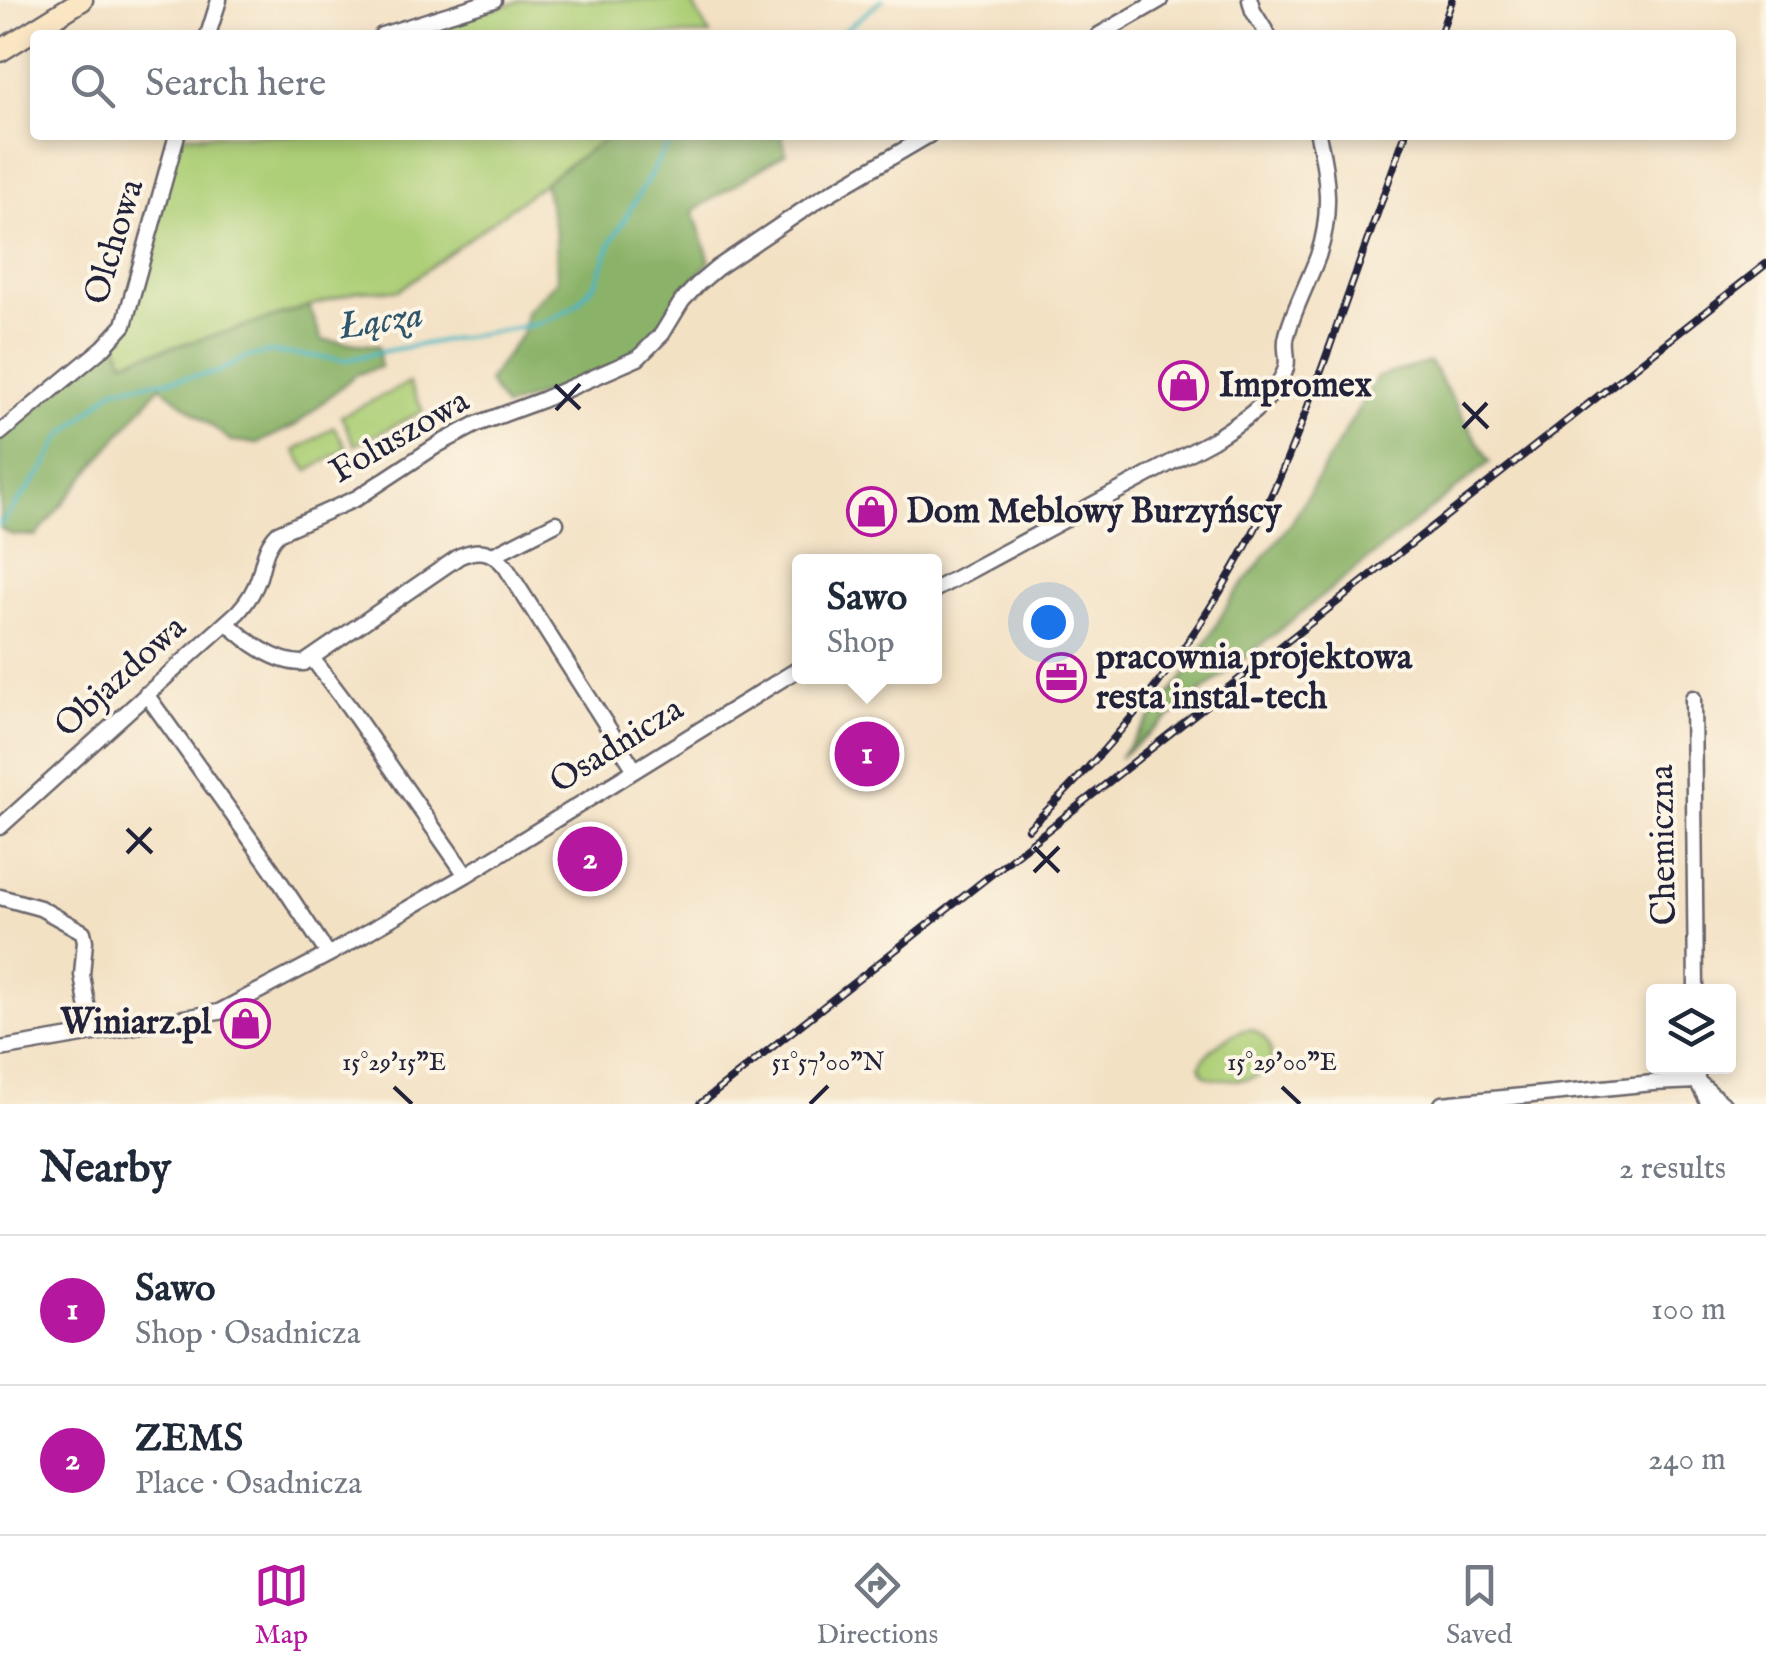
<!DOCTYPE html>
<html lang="en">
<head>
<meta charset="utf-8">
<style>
	:root { --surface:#fff; --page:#f6f6f7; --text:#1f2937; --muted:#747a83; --line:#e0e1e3; --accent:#b5179e }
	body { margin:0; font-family:"IM FELL English",serif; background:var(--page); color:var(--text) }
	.controls { position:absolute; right:30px; bottom:30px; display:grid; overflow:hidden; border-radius:10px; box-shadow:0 5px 15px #0003 }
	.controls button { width:90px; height:90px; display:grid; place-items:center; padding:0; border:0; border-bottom:2px solid var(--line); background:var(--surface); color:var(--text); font:50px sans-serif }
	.you { position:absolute; left:1048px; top:622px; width:35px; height:35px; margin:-25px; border:8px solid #fff; border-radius:50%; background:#1a73e8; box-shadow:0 0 0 15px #1a73e833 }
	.badge { display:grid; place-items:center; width:65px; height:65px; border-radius:50%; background:var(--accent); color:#fff; font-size:32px; font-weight:700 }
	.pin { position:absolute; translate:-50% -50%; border:5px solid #fff; box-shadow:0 2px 10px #0006 }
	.popup { position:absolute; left:792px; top:554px; width:150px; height:130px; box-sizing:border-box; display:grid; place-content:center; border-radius:10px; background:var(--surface); filter:drop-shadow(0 2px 8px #0005); font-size:32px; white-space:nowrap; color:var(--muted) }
	.popup b { font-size:38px; color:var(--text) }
	.popup::after { content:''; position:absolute; left:50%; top:100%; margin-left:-20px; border:20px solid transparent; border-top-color:var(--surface) }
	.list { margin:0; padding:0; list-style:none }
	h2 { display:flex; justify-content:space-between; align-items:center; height:130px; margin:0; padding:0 40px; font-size:42px }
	h2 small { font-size:32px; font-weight:400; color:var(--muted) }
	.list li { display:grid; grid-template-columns:65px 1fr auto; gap:30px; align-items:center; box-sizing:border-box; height:150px; padding:0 40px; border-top:2px solid var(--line) }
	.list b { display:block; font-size:38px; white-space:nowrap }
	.list p { margin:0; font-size:32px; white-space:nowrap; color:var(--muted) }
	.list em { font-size:32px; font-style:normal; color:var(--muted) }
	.icon { flex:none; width:55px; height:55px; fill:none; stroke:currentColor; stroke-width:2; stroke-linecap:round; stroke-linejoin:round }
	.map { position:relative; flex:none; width:1766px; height:1104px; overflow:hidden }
	.search { position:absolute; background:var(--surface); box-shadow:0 5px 15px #0003; left:30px; right:30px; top:30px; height:110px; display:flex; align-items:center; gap:25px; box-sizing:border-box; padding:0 35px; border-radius:10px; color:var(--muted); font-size:38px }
	.sheet { height:430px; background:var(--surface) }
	nav { display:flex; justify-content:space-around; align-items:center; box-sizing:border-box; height:140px; border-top:2px solid var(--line); background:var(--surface); font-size:28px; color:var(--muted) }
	nav a { display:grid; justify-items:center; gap:5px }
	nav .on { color:var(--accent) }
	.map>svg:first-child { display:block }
	.green { fill:#adcf77; stroke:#687859; stroke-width:2.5 }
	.forest { fill:#8ab268; stroke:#566a52; stroke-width:2.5 }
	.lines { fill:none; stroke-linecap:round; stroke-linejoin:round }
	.stream { stroke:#49b7c3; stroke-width:4 }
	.street-casing { stroke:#6b656b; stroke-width:19 }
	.secondary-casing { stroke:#6b656b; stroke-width:25 }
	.street { stroke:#fff; stroke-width:14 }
	.secondary { stroke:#fbe6c4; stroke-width:20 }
	.rail-casing { stroke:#22223b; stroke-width:8 }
	.rail { stroke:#fcf5e5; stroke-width:4; stroke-dasharray:11; stroke-linecap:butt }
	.ticks { fill:none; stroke:#22223b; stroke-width:4 }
	.labels { text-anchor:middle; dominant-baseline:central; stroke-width:8; stroke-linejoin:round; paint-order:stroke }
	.street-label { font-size:35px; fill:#22223b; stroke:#fcf5e5 }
	.poi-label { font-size:35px; font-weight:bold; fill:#22223b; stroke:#fcf5e5; text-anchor:start }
	.water-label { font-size:38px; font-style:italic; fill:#30566b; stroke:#fcf5e5 }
	.ticks-label { font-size:25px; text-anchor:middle; fill:#22223b; stroke:#fcf5e5; stroke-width:8; stroke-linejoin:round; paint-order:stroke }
</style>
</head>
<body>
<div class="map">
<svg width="1766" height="1104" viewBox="0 0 1766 1104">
	<rect width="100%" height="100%" fill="#fcf5e5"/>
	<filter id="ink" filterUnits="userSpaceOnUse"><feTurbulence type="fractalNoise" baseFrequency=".01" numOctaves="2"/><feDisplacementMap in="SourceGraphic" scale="20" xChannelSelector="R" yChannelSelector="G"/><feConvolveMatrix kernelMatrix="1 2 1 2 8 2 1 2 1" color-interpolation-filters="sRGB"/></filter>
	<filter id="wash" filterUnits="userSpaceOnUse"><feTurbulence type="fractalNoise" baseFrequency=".0048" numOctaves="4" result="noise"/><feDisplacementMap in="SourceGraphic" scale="40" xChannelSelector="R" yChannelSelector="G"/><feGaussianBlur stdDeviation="2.25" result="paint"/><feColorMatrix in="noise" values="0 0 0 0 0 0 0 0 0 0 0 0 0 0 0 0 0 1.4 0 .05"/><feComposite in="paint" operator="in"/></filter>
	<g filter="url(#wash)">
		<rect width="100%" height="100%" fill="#f3e1c4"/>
		<path class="green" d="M 523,0 L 690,0 L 710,35 L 404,35 Z
			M 170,135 L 610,135 L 399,290 L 358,291 L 230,331 L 122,361 L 117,338 Z
			M 409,383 L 423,411 L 355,445 L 341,416 Z
			M 334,427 L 347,448 L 308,471 L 295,451 Z
			M 1249,1029 C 1273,1035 1280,1063 1257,1076 C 1247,1082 1236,1079 1225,1079 C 1216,1079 1211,1079 1203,1074 L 1200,1065 C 1207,1049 1232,1032 1249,1029 Z"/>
		<path class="forest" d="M 610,135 L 782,135 L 786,153 L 693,211 L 710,261 L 681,294 L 664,329 L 618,365 L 505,408 L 488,381 L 523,332 L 526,312 L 557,280 L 556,234 L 544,182 Z
			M 309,306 L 322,340 L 379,346 L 380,367 L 355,375 L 296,425 L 258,443 L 231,441 L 160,386 L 36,536 L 12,535 L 0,528 L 0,434 L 81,366 L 124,312 L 117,338 L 123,361 L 230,331 Z
			M 1430,362 L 1490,462 L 1119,758 L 1193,665 L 1231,599 L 1292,522 L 1377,377 Z"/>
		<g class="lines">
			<path class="stream" d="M 839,35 L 882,0
				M 0,525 L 43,470 L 61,437 L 115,388 L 216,373 L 247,357 L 272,352 L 346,360 L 385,351 L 537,324 L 558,316 L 577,304 L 596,282 L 612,241 L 664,151 L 677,135"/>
		</g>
	</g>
	<g filter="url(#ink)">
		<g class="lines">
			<defs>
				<path id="street" d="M 1250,0 L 1253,11 L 1268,35
					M 208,35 L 219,0
					M 382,35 L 494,0
					M 1099,35 L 1160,0
					M 0,433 L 104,347 L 124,325 L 177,135
					M 493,555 L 556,523
					M 934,590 L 1213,440 C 1239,423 1266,407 1281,379 C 1293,360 1282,350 1287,335 C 1294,308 1308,283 1318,256 C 1332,215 1328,176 1318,135
					M 227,622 C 245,641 277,664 304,663 L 460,556 C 479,548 491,550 505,566 L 635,770
					M 312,658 L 349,707 L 466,875
					M 146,694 L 271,868 L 328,954
					M 1693,698 L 1696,992
					M 0,827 L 238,612 C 248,601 255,590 259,577 C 264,560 265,546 278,533 L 357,498 L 439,444 L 477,424 L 542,400 L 638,358 L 662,334 L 682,301 L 698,284 L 717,268 L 818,200 L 929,135
					M 0,897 L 40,908 L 83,932 L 85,941 L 82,975 L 92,1033
					M 0,1049 L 219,1012 L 335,951 L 466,875 L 800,668
					M 1697,1066 L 1697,1081 L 1709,1104
					M 1442,1104 L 1653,1083 L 1697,1081 L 1723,1104"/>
				<path id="secondary" d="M 0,51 L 82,0"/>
			</defs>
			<use href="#street" class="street-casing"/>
			<use href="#secondary" class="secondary-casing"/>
			<use href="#street" class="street"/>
			<use href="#secondary" class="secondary"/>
			<defs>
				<path id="rail" d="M 1440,35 L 1452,0
					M 1028,829 C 1120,741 1198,641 1256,527 C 1289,463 1312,396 1336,329 C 1359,264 1382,200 1405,135
					M 700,1104 L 1766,264"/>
			</defs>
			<use href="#rail" class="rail-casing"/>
			<use href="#rail" class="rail"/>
		</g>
	</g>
	<path class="ticks" d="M 555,385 L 580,409M 1463,403 L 1488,428M 556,410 L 580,384M 1463,428 L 1487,403M 127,829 L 152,853M 1034,847 L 1059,872M 127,853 L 151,828M 1034,872 L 1059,847M 394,1087 L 412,1104M 1282,1087 L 1300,1104M 810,1104 L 828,1086"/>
	<defs>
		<symbol id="shop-ring" viewBox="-11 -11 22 22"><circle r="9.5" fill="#fcf5e5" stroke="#b5179e" stroke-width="1.5"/><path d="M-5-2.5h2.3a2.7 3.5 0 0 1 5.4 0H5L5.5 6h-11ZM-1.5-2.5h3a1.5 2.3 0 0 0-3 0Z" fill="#b5179e"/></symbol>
		<symbol id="office-ring" viewBox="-11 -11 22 22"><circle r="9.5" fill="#fcf5e5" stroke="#b5179e" stroke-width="1.5"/><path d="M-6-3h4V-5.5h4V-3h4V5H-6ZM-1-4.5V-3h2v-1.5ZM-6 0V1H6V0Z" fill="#b5179e"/></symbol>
	</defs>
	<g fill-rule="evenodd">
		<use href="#shop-ring" x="1156" y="358" width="55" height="55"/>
		<use href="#shop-ring" x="844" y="484" width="55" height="55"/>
		<use href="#office-ring" x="1034" y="650" width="55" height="55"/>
		<use href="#shop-ring" x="218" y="996" width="55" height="55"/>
	</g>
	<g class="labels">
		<g class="street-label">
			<text transform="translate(115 242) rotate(-73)">Olchowa</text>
			<text transform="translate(400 437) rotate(-30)">Foluszowa</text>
			<text transform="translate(121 677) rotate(-42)">Objazdowa</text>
			<text transform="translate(617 746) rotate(-32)">Osadnicza</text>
			<text transform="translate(1664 845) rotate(-91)">Chemiczna</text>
		</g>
		<g class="poi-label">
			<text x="1219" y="386">Impromex</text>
			<text x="906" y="512">Dom Meblowy Burzyńscy</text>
			<text x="1096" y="658">pracownia projektowa<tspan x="1096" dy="40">resta instal-tech</tspan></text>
			<text x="211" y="1023" text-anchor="end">Winiarz.pl</text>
		</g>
		<g class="water-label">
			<text transform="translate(381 322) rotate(-9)">Łącza</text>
		</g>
	</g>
	<g class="ticks-label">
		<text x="828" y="1070">51°57'00"N</text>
		<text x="394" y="1070">15°29'15"E</text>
		<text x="1282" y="1070">15°29'00"E</text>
	</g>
</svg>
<div class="controls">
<button><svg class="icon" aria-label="layers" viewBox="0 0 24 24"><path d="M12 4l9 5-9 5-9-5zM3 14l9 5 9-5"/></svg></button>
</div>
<div class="you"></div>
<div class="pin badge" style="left:867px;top:754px">1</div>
<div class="popup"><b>Sawo</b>Shop</div>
<div class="pin badge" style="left:590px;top:859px">2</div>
<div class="search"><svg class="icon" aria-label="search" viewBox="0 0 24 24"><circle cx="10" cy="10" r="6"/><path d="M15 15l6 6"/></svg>Search here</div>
</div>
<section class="sheet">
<h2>Nearby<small>2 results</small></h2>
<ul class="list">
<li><span class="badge">1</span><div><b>Sawo</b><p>Shop · Osadnicza</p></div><em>100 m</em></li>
<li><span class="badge">2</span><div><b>ZEMS</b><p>Place · Osadnicza</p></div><em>240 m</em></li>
</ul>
</section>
<nav>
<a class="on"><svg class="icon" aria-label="map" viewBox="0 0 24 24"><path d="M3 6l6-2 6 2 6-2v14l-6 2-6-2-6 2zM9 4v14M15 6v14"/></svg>Map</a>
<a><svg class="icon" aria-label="directions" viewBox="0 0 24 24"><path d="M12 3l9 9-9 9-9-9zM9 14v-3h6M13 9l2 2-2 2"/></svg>Directions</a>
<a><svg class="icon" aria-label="saved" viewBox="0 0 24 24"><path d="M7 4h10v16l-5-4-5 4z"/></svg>Saved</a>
</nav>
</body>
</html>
